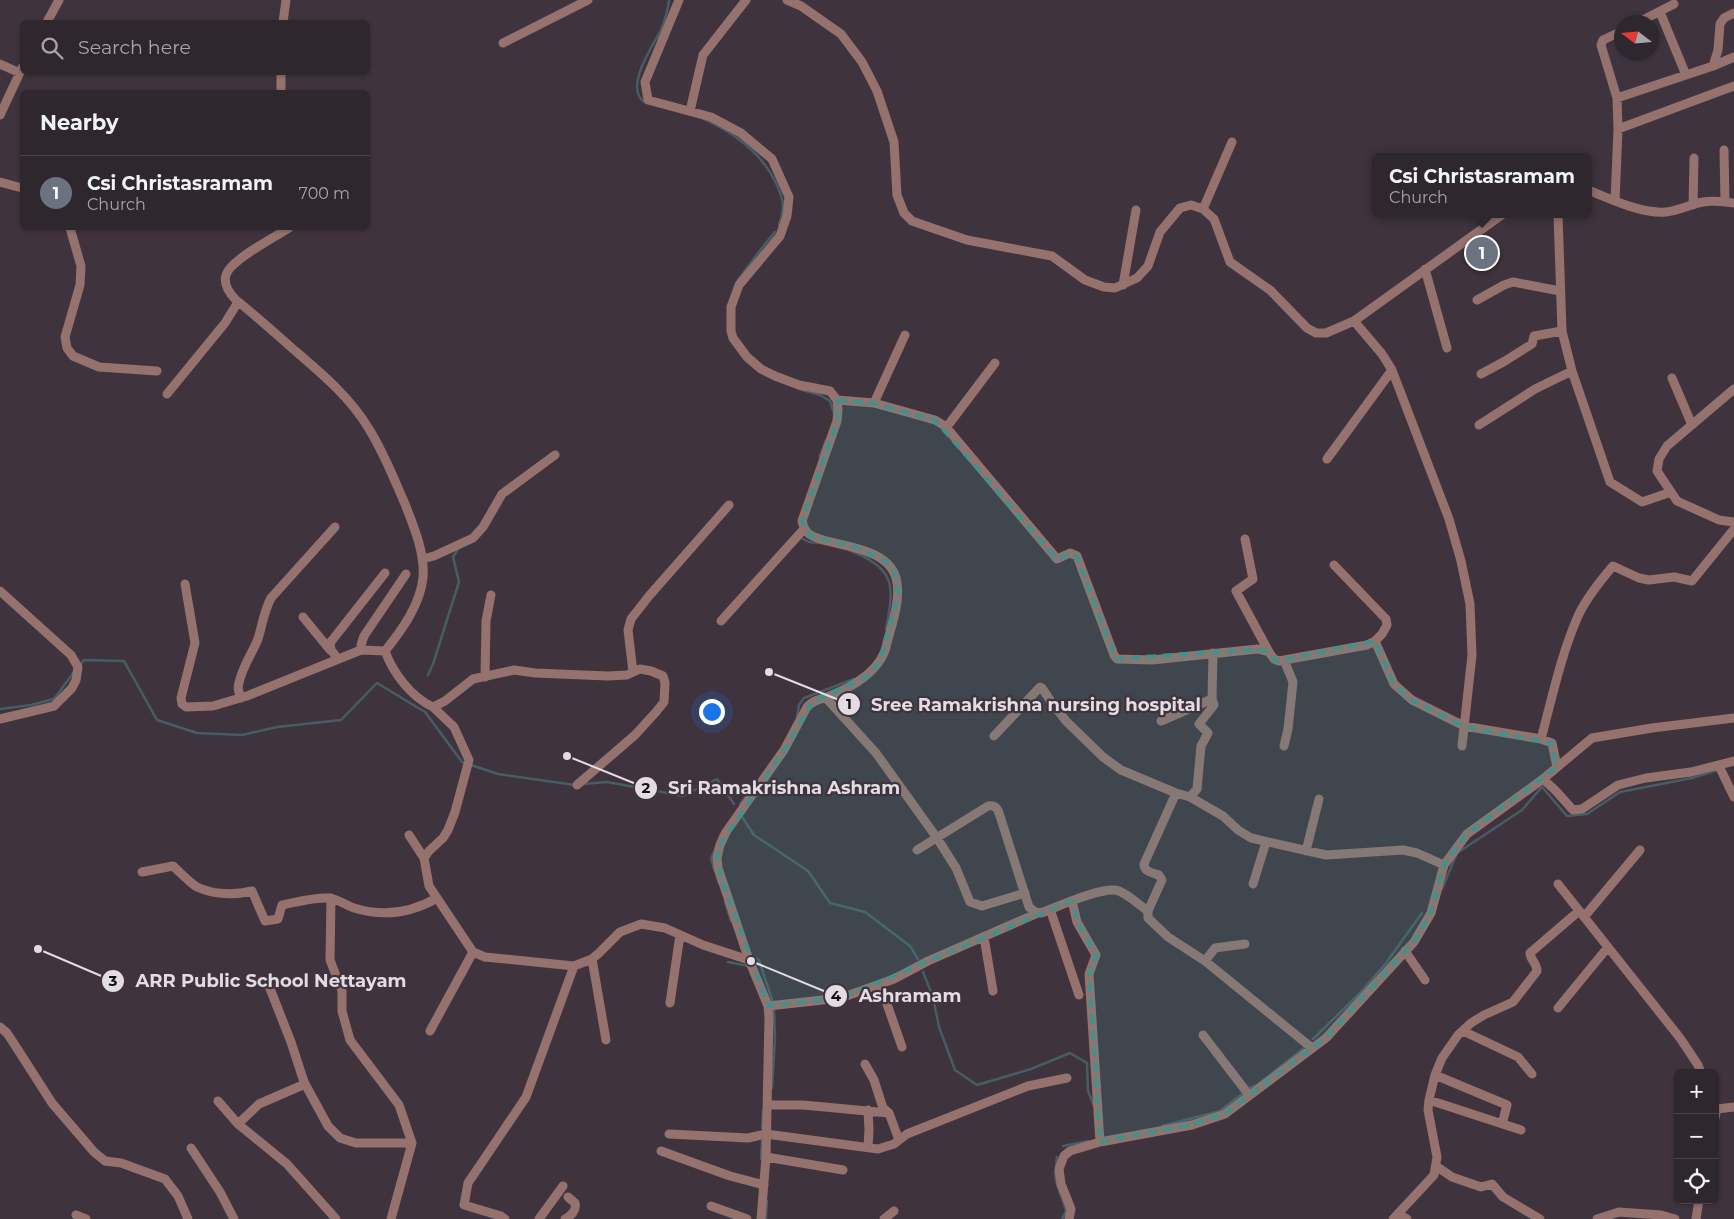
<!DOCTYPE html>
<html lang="en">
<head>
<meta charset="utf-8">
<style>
	:root { --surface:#2f272e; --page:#372f36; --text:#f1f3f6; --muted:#a7a5aa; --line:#4a444a; --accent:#0ed5b4 }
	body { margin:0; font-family:Montserrat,sans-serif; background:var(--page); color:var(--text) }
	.controls { position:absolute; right:15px; bottom:15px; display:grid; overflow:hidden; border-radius:8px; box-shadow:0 1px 4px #0004 }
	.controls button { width:45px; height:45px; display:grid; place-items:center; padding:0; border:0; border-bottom:1px solid var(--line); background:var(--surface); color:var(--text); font:25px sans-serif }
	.compass { position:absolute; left:1614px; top:15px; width:45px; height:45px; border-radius:50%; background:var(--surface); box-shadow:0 1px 4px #0004; rotate:286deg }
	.you { position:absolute; left:711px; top:711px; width:18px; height:18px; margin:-12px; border:4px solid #fff; border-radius:50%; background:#1a73e8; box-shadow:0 0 0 8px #1a73e833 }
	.badge { display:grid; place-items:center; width:32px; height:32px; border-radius:50%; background:var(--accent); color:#fff; font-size:16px; font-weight:700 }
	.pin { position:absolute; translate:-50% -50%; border:2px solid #fff; box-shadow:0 1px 5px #0006 }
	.popup { position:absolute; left:1372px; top:153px; width:220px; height:65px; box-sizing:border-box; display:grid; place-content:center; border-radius:8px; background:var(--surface); filter:drop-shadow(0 1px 4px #0005); font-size:16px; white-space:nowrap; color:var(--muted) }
	.popup b { font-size:19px; color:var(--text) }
	.popup::after { content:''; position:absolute; left:50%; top:100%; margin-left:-10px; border:10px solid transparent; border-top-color:var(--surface) }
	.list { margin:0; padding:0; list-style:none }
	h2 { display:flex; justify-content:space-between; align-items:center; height:65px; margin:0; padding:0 20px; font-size:21px }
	h2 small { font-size:16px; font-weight:400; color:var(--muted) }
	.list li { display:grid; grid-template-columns:32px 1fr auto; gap:15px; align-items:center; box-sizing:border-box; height:75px; padding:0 20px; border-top:1px solid var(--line) }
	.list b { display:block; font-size:19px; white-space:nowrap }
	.list p { margin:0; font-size:16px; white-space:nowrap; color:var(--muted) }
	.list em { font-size:16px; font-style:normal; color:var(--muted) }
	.icon { flex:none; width:28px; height:28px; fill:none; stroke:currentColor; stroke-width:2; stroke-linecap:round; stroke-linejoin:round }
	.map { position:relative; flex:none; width:1734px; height:1219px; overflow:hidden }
	.search { position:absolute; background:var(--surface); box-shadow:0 1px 4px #0004; left:20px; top:20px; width:350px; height:55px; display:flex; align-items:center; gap:12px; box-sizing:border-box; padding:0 18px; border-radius:8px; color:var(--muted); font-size:19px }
	.panel { position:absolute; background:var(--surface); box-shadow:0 1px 4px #0004; left:20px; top:90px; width:350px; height:140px; border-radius:8px }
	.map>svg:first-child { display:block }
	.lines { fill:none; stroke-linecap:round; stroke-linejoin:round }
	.stream { stroke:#465d65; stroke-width:2.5 }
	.street { stroke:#96726e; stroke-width:9 }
	.marked { fill:#44908b; fill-opacity:0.2; stroke:#44908b; stroke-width:4; stroke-dasharray:10 6; stroke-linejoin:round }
	.leader { fill:none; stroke:#e3dce2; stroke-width:2 }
	.callout-dot { fill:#e3dce2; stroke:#3f343e; stroke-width:2 }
	.mark-label { font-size:15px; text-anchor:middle; font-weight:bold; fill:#111 }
	.callout-label { font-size:18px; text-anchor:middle; font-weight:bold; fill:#e3dce2; stroke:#3f343e; stroke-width:4.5; stroke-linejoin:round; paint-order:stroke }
</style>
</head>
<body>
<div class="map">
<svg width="1734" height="1219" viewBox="0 0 1734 1219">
	<rect width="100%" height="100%" fill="#3f343e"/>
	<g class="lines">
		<path class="stream" d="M 646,103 C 622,90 653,45 661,30 C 665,20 668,11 669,0
			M 704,119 C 735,133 761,152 776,183 C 779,190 783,198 783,205 C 783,212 781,219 779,225
			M 738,280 L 761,249 L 775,232
			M 799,389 L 820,395 L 830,401 L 834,413
			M 820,456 L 826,440
			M 801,538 L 809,542 L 819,543
			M 849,550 C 895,569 895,583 886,629
			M 79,666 L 84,660 L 124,661 L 157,720 L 197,733 L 242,735 L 277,727 L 341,720 L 377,683 L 425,712 L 462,762 L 465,763
			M 428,675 L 433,664 L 459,582 L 453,557 L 458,549
			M 0,709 L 31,705 L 54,699 L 74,672
			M 797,717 L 799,705 L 804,698 L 854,679
			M 471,765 L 498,774 L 575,785
			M 583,784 L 607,782 L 683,796 L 717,779 L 734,804
			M 740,804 L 753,787
			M 742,817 L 754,835 L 808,871 L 830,903 L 865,912 L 910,946 L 918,959
			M 719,883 L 711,859 L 721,834
			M 1442,889 L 1457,853 L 1522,810 L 1542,787 L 1567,816 L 1587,814 L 1620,792 L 1692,778 L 1718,770
			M 725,902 L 731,921
			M 756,958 L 759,960 L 773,1003
			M 728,962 L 748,966
			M 923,972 L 933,997 L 939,1027 L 955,1070 L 977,1085 L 1031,1069 L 1070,1053 L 1087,1063 L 1088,1091 L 1094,1106
			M 1313,1039 L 1361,992 L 1386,963 L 1422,913
			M 772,1088 L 775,1039 L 774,1010
			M 1250,1088 L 1257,1085 L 1304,1048
			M 1162,1126 L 1220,1111 L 1242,1094
			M 762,1128 L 763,1111
			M 1063,1146 L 1088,1141
			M 761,1159 L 762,1138
			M 1056,1166 L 1057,1157
			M 1055,1172 C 1055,1186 1063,1197 1066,1211 L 1062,1219
			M 766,1219 L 767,1201"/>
		<path class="street" d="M 679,0 L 645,82 L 648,100 L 711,117 L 741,133 L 772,159 L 789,197 L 787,216 L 780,236 L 739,285 L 731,307 L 731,331 L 733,338 L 747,357 L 761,369 L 775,376 L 799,385 L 830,391 L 837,400 L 838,410 L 837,421 L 802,521 C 803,526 804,530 809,534 C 813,537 818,538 823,540 C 848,547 893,550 897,583 C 900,602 892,624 887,643 C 882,671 851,688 827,697 C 819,700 813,700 807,707 L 784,750 L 726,832 L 720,845 L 717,858 L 718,868 L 749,960 L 768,1006 L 769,1018 L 766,1157 L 761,1219
			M 787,0 L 801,6 L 841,34 L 862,62 L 877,91 L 894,142 L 897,195 L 904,213 L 912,221 L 967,240 L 1052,256 L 1085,280 L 1104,287 L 1115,288 L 1137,278 L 1148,266 L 1160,232 L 1180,208 L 1191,205 L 1203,209 L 1214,219 L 1230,262 L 1270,290 L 1307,328 L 1316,333 L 1326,333 L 1354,321 L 1503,214
			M 1660,12 L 1686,75
			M 47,22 L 59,0
			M 283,22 L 286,0
			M 1639,22 L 1674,4
			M 503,43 L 588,0
			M 0,64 L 20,73
			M 1713,66 L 1734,57
			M 281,92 L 281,72
			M 1617,98 L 1713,66 L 1718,50 L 1720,24 L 1724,18 L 1734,13
			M 690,111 L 703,55 L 746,0
			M 0,115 L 22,68
			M 1618,129 L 1734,86
			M 1724,150 L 1725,202
			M 0,182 L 22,188
			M 1588,190 C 1611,199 1641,214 1666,212 C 1679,211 1691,204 1703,202 C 1713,200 1724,202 1734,203
			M 1615,201 L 1618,129 L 1617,98 L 1601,45 L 1603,40 L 1622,31
			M 1693,205 L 1694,158
			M 1203,209 L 1232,142
			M 70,228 L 81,266 L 80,285 L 65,337 L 67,348 L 73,356 L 99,367 L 157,371
			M 289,228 C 275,237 230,260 226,275 C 223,285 229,293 236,300 C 255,315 274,332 293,349 C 321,373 350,397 369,429 C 384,453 394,479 405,504 C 414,527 425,553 423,578 C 420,605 402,630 385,651
			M 1425,269 L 1447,348
			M 1123,285 L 1136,210
			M 1477,300 L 1504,285 L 1513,282 L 1560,291
			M 1354,321 L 1382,354 L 1392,370 L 1449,519 L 1461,561 L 1470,604 L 1472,655 L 1462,746
			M 1572,371 L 1610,482 L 1642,502 L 1671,492
			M 1481,374 L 1505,361 L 1532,344 L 1534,336 L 1562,331
			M 1672,378 L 1692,425
			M 1734,389 L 1667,446 L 1659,459 L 1657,471 L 1677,501 L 1719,520 L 1734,522
			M 167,394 L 225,323 L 238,302
			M 837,400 L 874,403 L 935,420 L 945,426 L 1057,559 L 1070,553 L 1077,556 L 1114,655 L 1117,659 L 1152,660 L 1258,649 L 1269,652 L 1274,659 L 1279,661 L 1367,645 L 1375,641 L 1382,634 L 1387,625 L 1386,619 L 1334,565
			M 874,403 L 905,335
			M 1479,425 L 1535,389 L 1572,371 L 1562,331 L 1558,214
			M 946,428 L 995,363
			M 1327,459 L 1392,370
			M 1245,539 L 1253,579 L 1236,591 L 1269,652
			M 422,559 L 434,556 L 473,538 L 483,527 L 502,494 L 555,455
			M 185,584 L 195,643 L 181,698 L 182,704 L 186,707 L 213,706 L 247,696 L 361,650 L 385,651 C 393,673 411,697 433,707
			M 0,591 L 71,655 L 78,667 L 76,680 L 72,688 L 54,706 L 0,719
			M 303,617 L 330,650
			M 721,621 L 804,529
			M 1375,641 L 1394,684 L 1412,700 L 1464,726 L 1541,739 L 1552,743 L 1557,767
			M 361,650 L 361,645 L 364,636 L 406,574
			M 338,659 L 331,650 L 330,643 L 385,573
			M 1284,660 L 1293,682 L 1288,729 L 1284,746
			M 633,672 L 628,630 L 631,619 L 649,596 L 729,505
			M 485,677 L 486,621 L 491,595
			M 241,698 C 239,693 237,688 239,683 C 242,667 252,654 258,639 C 262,626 264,611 271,598 L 335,527
			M 826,698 L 876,753 L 937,838 L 956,868 L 970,902 L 982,906 L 1025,893
			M 1161,721 L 1212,699
			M 994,736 L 1040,687 L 1042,688 L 1052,703 L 1066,721 L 1103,757 L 1121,770 L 1176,793 L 1190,797 L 1223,816 L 1238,830 L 1251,838 L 1326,855 L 1403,850 L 1417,853 L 1444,865
			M 1541,739 C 1552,698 1561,655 1578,616 C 1587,597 1600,581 1613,566 L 1639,578 L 1649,580 L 1674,577 L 1692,581 L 1734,529
			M 1719,766 L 1734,797
			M 1543,779 L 1555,790 L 1573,810 L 1582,809 L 1618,785 L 1646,778 L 1691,772 L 1734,761
			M 577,785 L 635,735 L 656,712 L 664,702 L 665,683 L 663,676 L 651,671 L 640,669 L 627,675 L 608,676 L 535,673 L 514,670 L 473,679 L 445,701 L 433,707 L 454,727 L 469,760 L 455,812 L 448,830 L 443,838 L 429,851 L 424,858 L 429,886 L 473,952 L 485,957 L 574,966 L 592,959 L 599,953 L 620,932 L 641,924 L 665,928 L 703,945 L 749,960
			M 1176,793 L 1144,864 C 1144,872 1153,873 1159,875 L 1162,880 L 1148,911 L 1148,918 L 1168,937 L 1205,961 L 1312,1048
			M 1190,797 L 1197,789 L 1201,746 L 1208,733 L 1199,724 L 1214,705 L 1212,699 L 1213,653
			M 409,835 L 424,858
			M 917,850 L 988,806 C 996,805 998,809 1000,816 L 1029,907 L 1035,912 L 1041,913 C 1057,907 1104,885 1119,891 C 1129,895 1139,905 1148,911
			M 1306,851 L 1319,799
			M 142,872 L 173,866 C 180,872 189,882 197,887 C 214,895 235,895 252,891 L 265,921 L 278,919 L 282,905 C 298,902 313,897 329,898 C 337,899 346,905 354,908 C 383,917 411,913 437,898
			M 1253,884 L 1266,842
			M 1558,884 L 1680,1038 L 1698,1065 L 1701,1073
			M 331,898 L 330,960 L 342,991 L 342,1011 L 350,1040 L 399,1105 L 412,1143 L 391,1219
			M 1072,901 L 1077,922 L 1096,955 L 1089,974 L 1100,1142
			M 1050,909 L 1079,995
			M 1584,917 L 1640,850
			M 984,937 L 993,991
			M 1405,951 L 1425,980
			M 592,959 L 606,1040
			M 1205,961 L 1215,948 L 1245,944
			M 880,984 L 902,1047
			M 269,986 L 291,1042 L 304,1082 L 328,1126 L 340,1138 L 356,1143 L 412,1143
			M 670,1003 L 680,935
			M 768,1006 L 841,998 L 894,979 L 928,961 L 1038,913
			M 1558,1008 L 1608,947
			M 0,1027 L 7,1033 L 20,1053 L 52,1103 L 94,1152 L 105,1161 L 121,1163 L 165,1179 L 178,1196 L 188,1219
			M 430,1031 L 473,952
			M 1463,1031 L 1518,1057 L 1532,1074
			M 1203,1035 L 1249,1095
			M 865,1064 L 874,1080 L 883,1108 L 889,1113 L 899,1140
			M 1435,1075 L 1507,1105 L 1502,1124
			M 1429,1100 L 1521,1130
			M 218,1101 L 238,1124 L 287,1164 L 336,1219
			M 767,1105 L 803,1105 L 889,1113
			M 1715,1118 L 1717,1109 L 1734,1107
			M 238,1124 L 259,1104 L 305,1084
			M 669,1134 L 748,1138 L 766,1134 L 878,1149 L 894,1144 L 907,1134 L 1028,1086 L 1067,1078
			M 868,1147 L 869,1130 L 868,1110
			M 191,1148 L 220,1192 L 234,1219
			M 661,1151 L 730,1176 L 764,1185
			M 766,1157 L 843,1170
			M 1436,1166 L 1452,1177 L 1481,1187 L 1492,1184 L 1503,1197 L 1540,1219
			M 711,1206 L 747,1219
			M 1398,1214 L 1407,1219
			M 76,1215 L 86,1219
			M 505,1219 L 501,1216 L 464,1205 L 468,1183 L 526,1097 L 574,966
			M 539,1219 L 563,1186
			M 565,1219 C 571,1216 577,1210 575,1203 L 568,1197
			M 884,1219 L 894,1211
			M 1069,1219 L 1071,1209 L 1061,1184 L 1059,1169 L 1064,1156 L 1070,1151 L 1100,1142 L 1192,1125 L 1225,1114 L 1326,1038 L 1414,942 L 1431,913 L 1444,865 L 1467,834 L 1543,779 L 1592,738 L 1652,728 L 1734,718
			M 1393,1219 L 1434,1175 L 1437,1157 L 1428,1110 L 1429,1100 L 1435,1075 L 1442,1058 L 1458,1035 L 1471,1023 L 1484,1015 L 1513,1002 L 1537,971 C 1537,963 1530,960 1530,953 L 1579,911
			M 1597,1219 L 1619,1212 L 1661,1215 L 1675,1219
			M 1696,1219 L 1699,1200"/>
	</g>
	<path class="marked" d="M 837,400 L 874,403 L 935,420 L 1057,559 L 1070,553 L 1077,556 L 1116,659 L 1258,649 L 1269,652 L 1276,661 L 1375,641 L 1394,684 L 1412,700 L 1464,726 L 1552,743 L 1557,767 L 1467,834 L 1444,865 L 1431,913 L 1414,942 L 1326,1038 L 1225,1114 L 1192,1125 L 1100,1142 L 1089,974 L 1096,955 L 1077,922 L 1072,901 L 841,998 L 768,1006 L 721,878 L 717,858 L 720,845 L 784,750 L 812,702 L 867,676 L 880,661 L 898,596 L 895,573 L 885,561 L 857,548 L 810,536 L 802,521 L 837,421 Z"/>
	<path class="leader" d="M769 672L849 704M567 756L646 788M38 949L113 981M751 961L836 996"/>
	<g class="callout-dot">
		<circle cx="769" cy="672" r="5"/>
		<circle cx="567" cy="756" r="5"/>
		<circle cx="38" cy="949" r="5"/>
		<circle cx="751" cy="961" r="5"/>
		<circle cx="849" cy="704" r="12"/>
		<circle cx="646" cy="788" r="12"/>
		<circle cx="113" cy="981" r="12"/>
		<circle cx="836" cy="996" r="12"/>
	</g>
	<g class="mark-label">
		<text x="849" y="709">1</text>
		<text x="646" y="793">2</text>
		<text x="113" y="986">3</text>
		<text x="836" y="1001">4</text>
	</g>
	<g class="callout-label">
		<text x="1036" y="711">Sree Ramakrishna nursing hospital</text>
		<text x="784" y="794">Sri Ramakrishna Ashram</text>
		<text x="271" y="987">ARR Public School Nettayam</text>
		<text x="910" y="1002">Ashramam</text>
	</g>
</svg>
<div class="controls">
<button>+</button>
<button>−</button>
<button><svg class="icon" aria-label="locate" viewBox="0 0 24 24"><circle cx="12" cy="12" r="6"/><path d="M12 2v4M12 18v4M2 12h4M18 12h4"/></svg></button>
</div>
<svg class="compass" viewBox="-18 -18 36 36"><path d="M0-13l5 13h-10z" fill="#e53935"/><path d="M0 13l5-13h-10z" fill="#a7a5aa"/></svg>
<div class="you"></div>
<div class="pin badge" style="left:1482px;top:253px;background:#6b7280">1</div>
<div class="popup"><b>Csi Christasramam</b>Church</div>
<div class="search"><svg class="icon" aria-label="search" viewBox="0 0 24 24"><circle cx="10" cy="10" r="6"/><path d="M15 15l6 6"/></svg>Search here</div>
<section class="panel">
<h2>Nearby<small></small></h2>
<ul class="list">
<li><span class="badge" style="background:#6b7280">1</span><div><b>Csi Christasramam</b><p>Church</p></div><em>700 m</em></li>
</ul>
</section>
</div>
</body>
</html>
